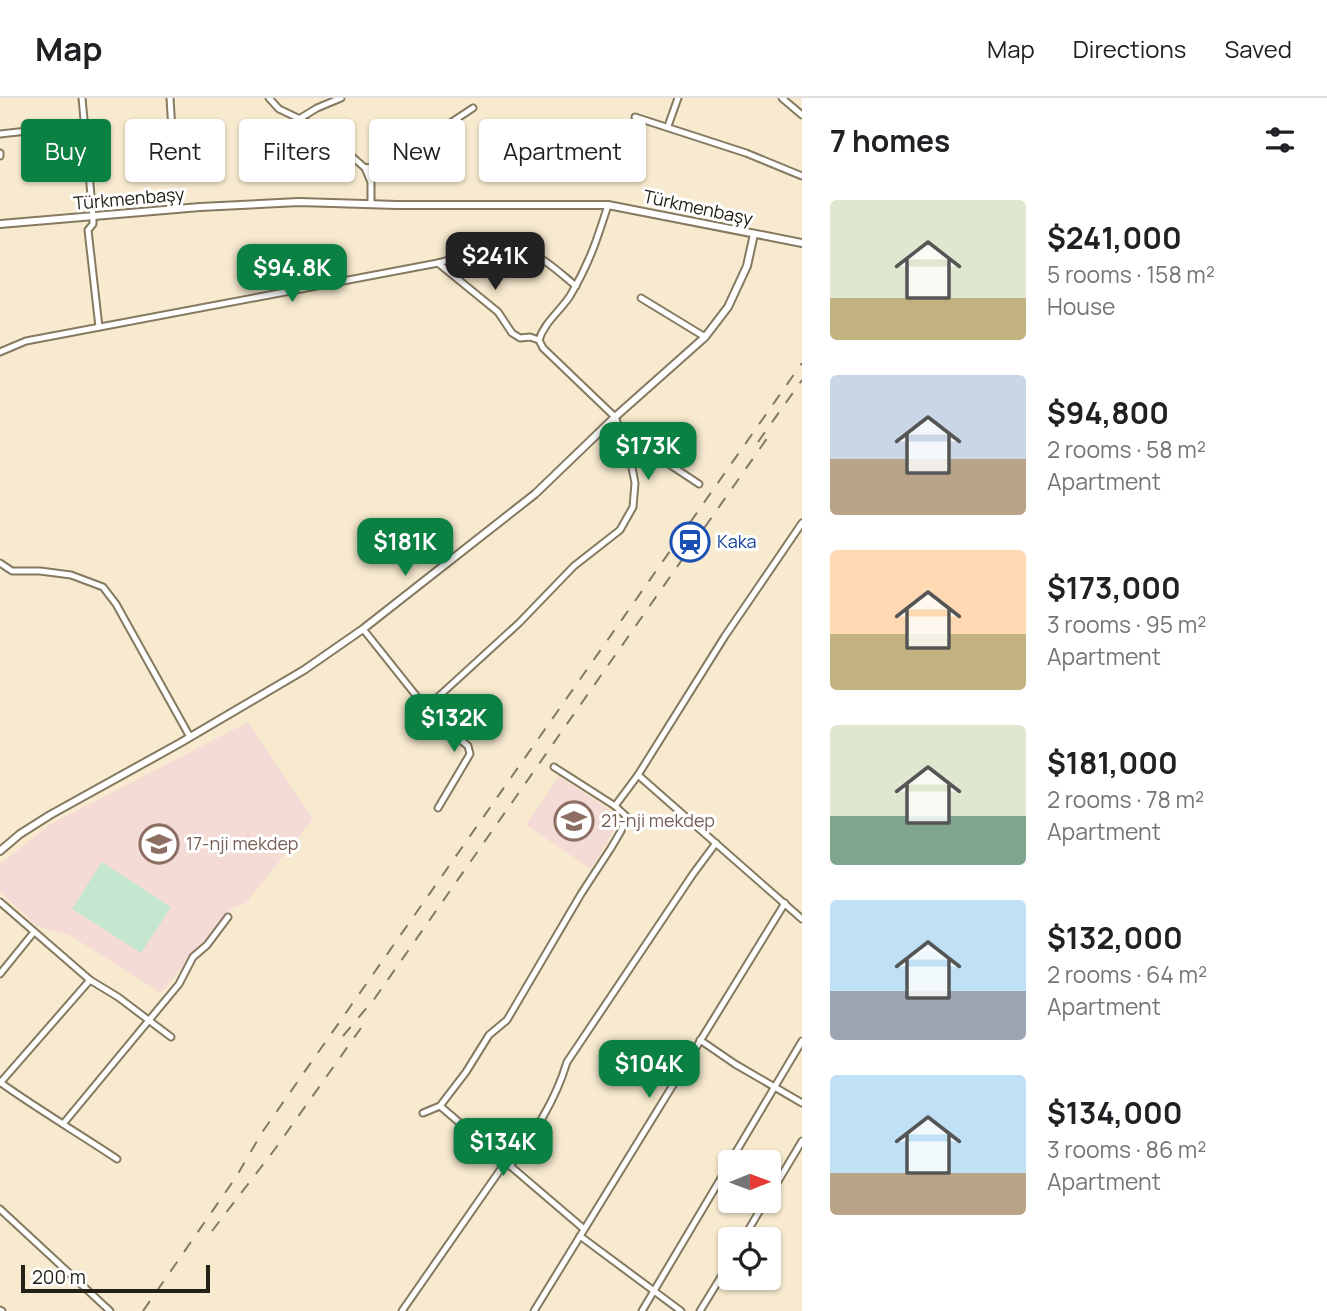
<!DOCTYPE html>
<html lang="en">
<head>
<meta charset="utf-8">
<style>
  :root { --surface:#fff; --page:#f6f6f6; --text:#202124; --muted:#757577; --line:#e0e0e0; --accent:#0b8043 }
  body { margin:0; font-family:Manrope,sans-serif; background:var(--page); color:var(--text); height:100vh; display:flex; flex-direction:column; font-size:26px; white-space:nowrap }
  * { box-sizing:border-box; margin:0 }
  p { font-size:23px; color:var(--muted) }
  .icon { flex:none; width:38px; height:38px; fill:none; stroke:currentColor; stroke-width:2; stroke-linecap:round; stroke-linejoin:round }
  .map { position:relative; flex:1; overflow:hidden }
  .drawer { display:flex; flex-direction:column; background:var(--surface); width:525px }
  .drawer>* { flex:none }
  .guide { position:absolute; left:21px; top:21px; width:665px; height:63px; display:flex; gap:14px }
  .needle { width:46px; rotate:89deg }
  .fabs { position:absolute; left:718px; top:1052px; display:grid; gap:14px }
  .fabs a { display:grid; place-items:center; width:63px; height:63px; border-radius:7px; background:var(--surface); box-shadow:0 2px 5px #0004; font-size:35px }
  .scale { position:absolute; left:21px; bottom:18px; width:189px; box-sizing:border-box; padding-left:7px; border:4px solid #252016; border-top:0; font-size:19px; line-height:24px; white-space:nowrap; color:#252016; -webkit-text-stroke:5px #fff; paint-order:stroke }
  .price { position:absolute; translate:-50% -60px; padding:0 16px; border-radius:14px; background:var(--accent); color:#fff; font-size:23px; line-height:46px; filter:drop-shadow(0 2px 4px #0008) }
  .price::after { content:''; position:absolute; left:50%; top:42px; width:21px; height:16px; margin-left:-10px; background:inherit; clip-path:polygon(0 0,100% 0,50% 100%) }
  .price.active { background:#222; color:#fff }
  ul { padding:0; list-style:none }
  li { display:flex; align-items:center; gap:21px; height:175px; padding:0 28px }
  li span { display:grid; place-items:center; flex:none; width:196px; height:140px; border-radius:7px; color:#555 }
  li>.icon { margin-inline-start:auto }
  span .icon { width:84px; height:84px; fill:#fffc; stroke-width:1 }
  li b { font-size:30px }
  h2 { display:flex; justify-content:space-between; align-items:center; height:84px; padding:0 28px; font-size:30px }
  .pill { padding:0 24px; border-radius:7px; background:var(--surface); box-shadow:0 2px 5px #0004; font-size:24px; line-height:63px }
  .pill.active { background:var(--accent); color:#fff }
  header { display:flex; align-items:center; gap:42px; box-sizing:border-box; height:98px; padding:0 35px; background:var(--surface); border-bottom:2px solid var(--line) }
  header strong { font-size:33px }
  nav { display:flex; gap:38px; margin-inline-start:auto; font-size:24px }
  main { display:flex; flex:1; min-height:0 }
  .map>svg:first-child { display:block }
  .education { fill:#f5dbd5 }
  .grass { fill:#c6e7cf }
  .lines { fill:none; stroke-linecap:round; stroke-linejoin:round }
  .minor-casing { stroke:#857960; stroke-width:9 }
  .tertiary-casing { stroke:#857960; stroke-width:10 }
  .minor { stroke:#fff; stroke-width:5 }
  .tertiary { stroke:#fff; stroke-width:6 }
  .rail { stroke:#827968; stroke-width:2; stroke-dasharray:12 12; stroke-linecap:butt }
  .labels { text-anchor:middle; stroke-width:6; stroke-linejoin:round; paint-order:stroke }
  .street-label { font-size:18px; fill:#252016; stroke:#fff }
  .transit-label { font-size:18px; fill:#164399; stroke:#fff; text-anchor:start }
  .education-label { font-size:18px; fill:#785e54; stroke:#fff; text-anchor:start }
</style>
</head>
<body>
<header>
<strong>Map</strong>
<nav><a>Map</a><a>Directions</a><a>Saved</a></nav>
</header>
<main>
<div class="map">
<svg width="802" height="1213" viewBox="0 0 802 1213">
  <rect width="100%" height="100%" fill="#f7eacf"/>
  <!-- education -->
  <g class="education">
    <path d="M 248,624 L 313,721 L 246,805 L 232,810 L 161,895 L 71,838 L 37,828 L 0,794 L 0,766 L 49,727 Z"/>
    <path d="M 559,678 L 621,720 L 591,771 L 526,727 Z"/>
  </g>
  <!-- grass -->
  <path class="grass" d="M 102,764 L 171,809 L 141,855 L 72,811 Z"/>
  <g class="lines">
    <!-- minor casing -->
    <g class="minor-casing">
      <g id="minor">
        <path d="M 82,0 L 93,119 L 93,126 L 88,132 L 99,229"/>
        <path d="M 170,0 L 172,32"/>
        <path d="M 269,0 L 279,11 L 321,31 L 365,70 L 371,84 L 371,106"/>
        <path d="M 782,0 L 802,17"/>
        <path d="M 635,19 L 746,55 L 802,78"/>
        <path d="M 299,21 L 317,10 L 341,0"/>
        <path d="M 668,28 L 678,0"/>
        <path d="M 0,36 L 27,33 L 85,33"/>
        <path d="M 0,55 L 0,58"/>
        <path d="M 365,70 L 385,67 L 415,41 L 438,33 L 473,10"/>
        <path d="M 438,165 L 498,214 L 512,235 L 520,240 L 530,239 L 539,242"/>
        <path d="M 641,200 L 705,239"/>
        <path d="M 0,254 L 26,243 L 438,165 C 463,158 500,145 525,153 C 544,159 561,176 576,188"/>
        <path d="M 630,358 L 649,353 L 699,386"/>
        <path d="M 0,465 L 12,473 L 40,473 L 71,477 L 103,489 L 116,506 L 190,639"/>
        <path d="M 363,531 L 434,620 L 468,648 L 470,656 L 438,710"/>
        <path d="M 426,610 L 519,525 L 574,468 L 620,432 L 633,409 L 635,385 L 629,354 L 615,319 L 543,250 L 539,242 C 544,225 560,213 570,198 C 589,166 597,142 608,107"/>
        <path d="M 554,669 L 615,708 L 638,677 L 725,538 L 802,425"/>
        <path d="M 638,677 L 802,821"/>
        <path d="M 0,804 L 90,882 L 118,899 L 171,939"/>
        <path d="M 0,876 L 34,834"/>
        <path d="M 700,942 L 735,966 L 802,1005"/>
        <path d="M 0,985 L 90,882"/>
        <path d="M 1,985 C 39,1012 78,1035 117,1061"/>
        <path d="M 440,1008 L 584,1131"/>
        <path d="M 423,1015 L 440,1008 L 466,974 L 489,937 L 507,922 L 581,796 L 611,750 L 621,733 L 626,718 L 615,708"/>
        <path d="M 63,1026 L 179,886 L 193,859 L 207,847 L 228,819"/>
        <path d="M 730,1064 L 802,943"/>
        <path d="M 510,1068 C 534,1035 555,1004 567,964 L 693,776 L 716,745"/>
        <path d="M 768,1100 L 802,1043"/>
        <path d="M 0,1111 L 110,1213"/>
        <path d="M 580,1138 L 681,1213"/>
        <path d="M 743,1141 L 766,1102"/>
        <path d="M 0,1212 L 2,1213"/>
        <path d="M 402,1213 L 505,1065"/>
        <path d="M 534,1213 L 785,805"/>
        <path d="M 642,1213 L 730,1065"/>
        <path d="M 700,1213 L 730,1164"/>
      </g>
    </g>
    <!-- tertiary casing -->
    <g class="tertiary-casing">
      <g id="tertiary">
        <path d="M 0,126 L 200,109 L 299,104 L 397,107 L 608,107 L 802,145"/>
        <path d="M 0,753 L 20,736 L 50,717 L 180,645 L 304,572 L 363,531 L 535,396 L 615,319 L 705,239 L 728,209 L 747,168 L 754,136"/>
      </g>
    </g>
    <!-- minor -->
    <use href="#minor" class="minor"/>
    <!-- tertiary -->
    <use href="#tertiary" class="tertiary"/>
    <!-- rail -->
    <g class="rail">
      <path d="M 758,344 L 802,282"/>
      <path d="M 343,938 L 375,900 L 768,339"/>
      <path d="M 212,1133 L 275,1051 L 361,930"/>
      <path d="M 143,1213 L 236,1079 L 263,1033 L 802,265"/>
    </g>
  </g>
  <!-- icons -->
  <defs>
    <g id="station-ring" transform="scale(2.0125)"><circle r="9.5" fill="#fff" stroke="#1a4fb4" stroke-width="1.5"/><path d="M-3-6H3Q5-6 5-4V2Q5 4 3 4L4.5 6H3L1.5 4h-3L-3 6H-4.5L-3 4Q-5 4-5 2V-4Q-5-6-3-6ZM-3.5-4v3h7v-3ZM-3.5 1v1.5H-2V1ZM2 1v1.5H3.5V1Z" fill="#1a4fb4"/></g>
    <g id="school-ring" transform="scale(2.0125)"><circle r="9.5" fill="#fff" stroke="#8d6e63" stroke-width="1.5"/><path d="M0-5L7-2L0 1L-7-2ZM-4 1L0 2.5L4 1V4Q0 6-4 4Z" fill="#8d6e63"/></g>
  </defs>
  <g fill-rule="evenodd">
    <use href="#station-ring" x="690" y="444"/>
    <use href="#school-ring" x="574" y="723"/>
    <use href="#school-ring" x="159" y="746"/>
  </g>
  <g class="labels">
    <!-- street labels -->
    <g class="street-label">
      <text transform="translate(129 101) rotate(-5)" y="6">Türkmenbaşy</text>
      <text transform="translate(698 110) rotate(12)" y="6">Türkmenbaşy</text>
    </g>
    <!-- transit labels -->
    <g class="transit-label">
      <text x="717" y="450">Kaka</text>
    </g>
    <!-- education labels -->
    <g class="education-label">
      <text x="601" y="729">21-nji mekdep</text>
      <text x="186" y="752">17-nji mekdep</text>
    </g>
  </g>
</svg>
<div class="fabs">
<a><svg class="needle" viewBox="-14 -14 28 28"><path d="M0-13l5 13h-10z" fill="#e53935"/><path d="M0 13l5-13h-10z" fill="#757577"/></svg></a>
<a><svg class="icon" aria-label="locate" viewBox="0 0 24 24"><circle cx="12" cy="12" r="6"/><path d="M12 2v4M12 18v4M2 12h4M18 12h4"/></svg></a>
</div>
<div class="scale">200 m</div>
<b class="price active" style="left:495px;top:194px">$241K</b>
<b class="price" style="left:292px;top:206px">$94.8K</b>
<b class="price" style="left:648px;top:384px">$173K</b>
<b class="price" style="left:405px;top:480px">$181K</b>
<b class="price" style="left:454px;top:656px">$132K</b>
<b class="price" style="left:649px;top:1002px">$104K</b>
<b class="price" style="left:503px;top:1080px">$134K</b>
<div class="guide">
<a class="pill active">Buy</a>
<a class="pill">Rent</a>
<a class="pill">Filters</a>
<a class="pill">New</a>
<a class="pill">Apartment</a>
</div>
</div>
<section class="drawer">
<h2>7 homes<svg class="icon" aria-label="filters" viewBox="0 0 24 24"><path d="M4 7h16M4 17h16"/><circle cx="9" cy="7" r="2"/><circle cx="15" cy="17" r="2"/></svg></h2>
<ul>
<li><span style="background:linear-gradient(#dfe7d0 70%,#c2b280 0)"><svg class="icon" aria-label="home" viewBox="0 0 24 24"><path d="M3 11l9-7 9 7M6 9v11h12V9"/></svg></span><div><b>$241,000</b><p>5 rooms · 158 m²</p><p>House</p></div></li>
<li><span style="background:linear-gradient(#c9d6e8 60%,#b9a48a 0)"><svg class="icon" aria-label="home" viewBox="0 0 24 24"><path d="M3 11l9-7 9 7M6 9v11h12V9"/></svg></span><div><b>$94,800</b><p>2 rooms · 58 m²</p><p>Apartment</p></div></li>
<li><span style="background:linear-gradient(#ffd9b3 60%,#c2b280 0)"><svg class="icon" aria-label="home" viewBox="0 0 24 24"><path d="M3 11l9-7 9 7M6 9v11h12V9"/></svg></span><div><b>$173,000</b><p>3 rooms · 95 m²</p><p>Apartment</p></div></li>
<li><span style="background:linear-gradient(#dfe7d0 65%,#7fa58c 0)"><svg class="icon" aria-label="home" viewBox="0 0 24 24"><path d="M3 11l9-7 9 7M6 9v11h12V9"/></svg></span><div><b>$181,000</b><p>2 rooms · 78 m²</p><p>Apartment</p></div></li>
<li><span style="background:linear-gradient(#bfe0f5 65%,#9aa5b1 0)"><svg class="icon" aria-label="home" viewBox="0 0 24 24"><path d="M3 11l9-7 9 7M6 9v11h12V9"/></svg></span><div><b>$132,000</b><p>2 rooms · 64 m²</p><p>Apartment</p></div></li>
<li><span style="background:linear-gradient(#bfe0f5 70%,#b9a48a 0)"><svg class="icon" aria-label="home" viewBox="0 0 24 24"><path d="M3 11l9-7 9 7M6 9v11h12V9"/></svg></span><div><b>$134,000</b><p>3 rooms · 86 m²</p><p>Apartment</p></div></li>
</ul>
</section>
</main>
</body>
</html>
